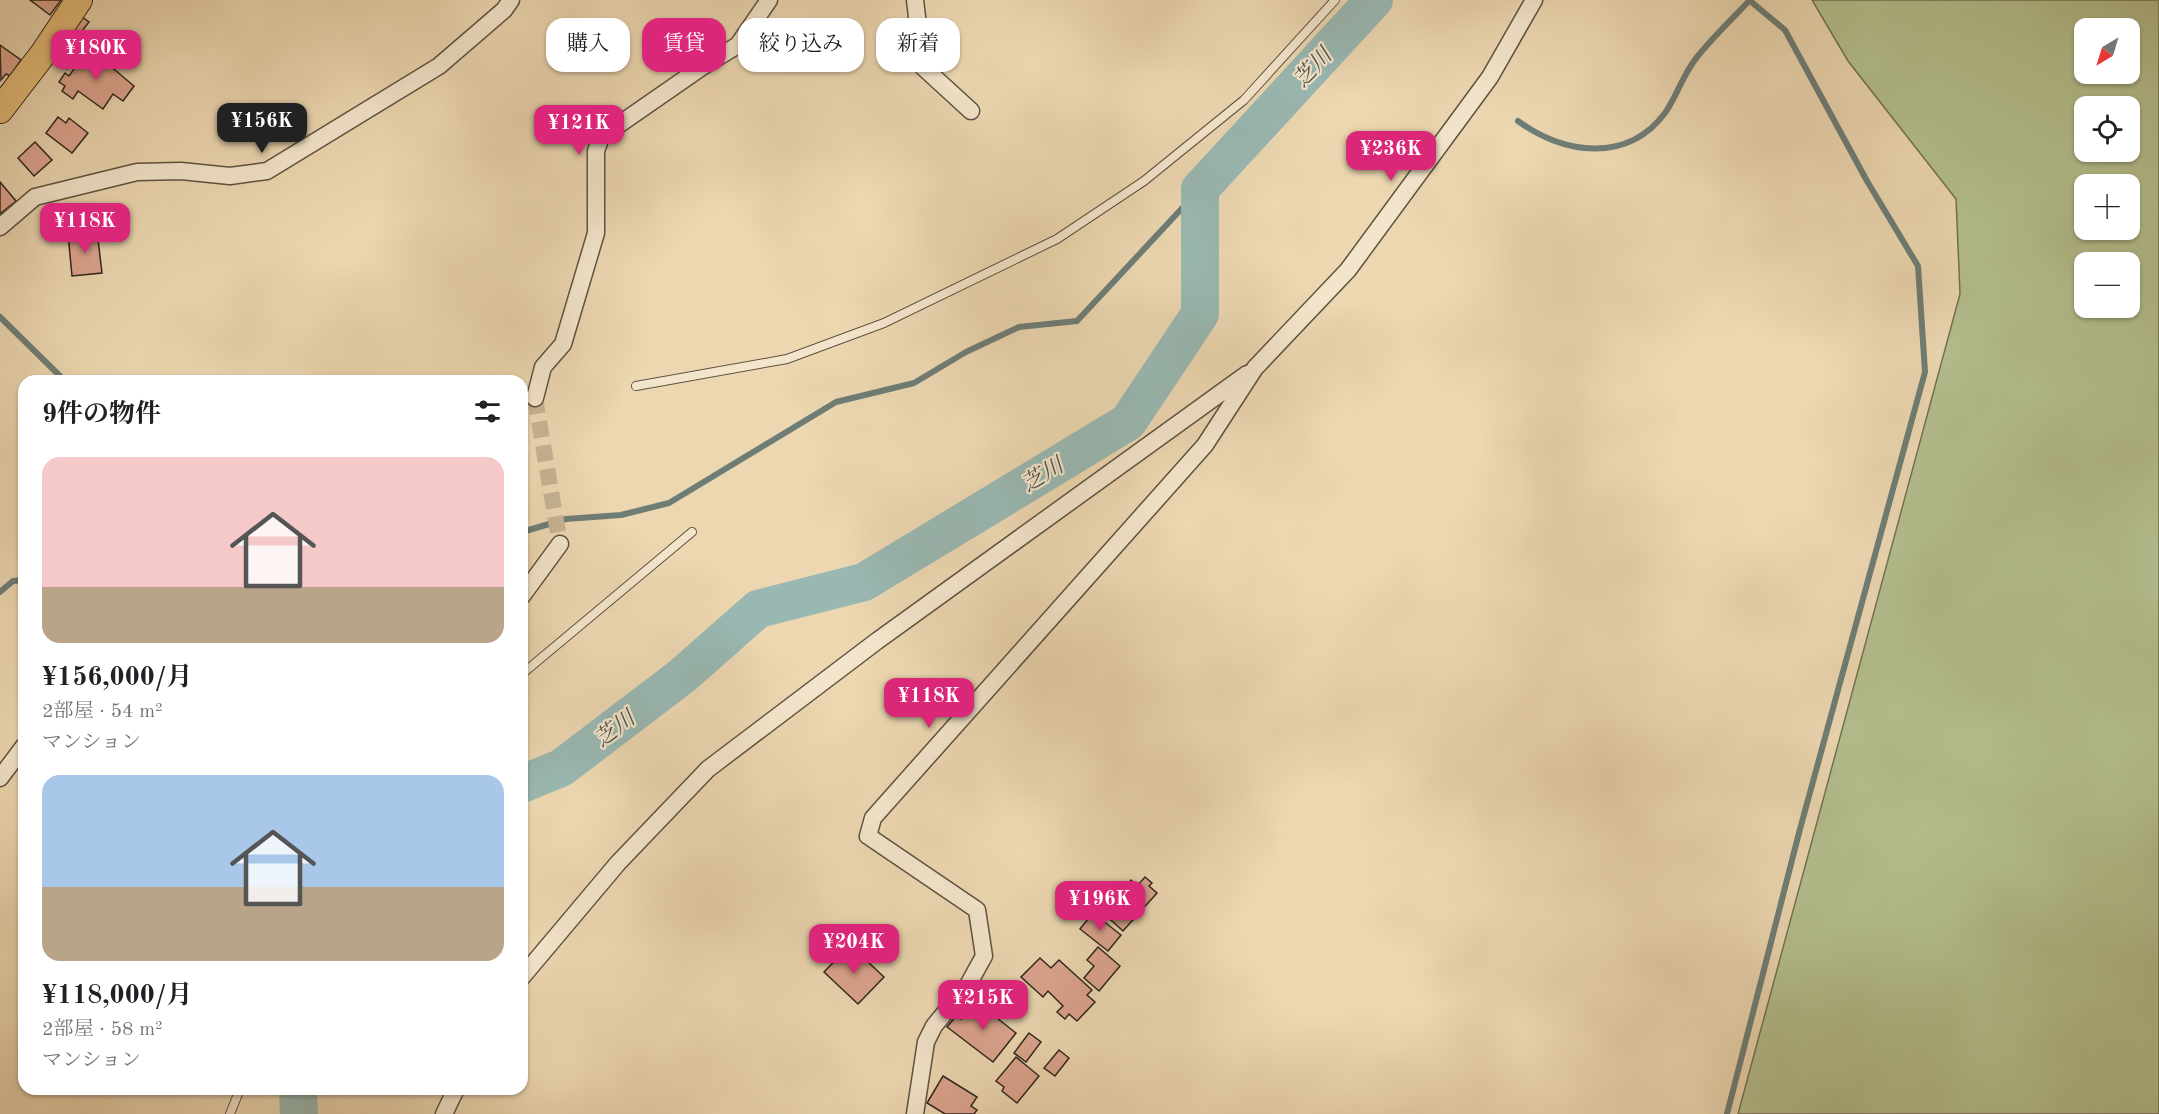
<!DOCTYPE html>
<html lang="ja">
<head>
<meta charset="utf-8">
<style>
  :root { --surface:#fff; --page:#f2f2f2; --text:#202124; --muted:#757577; --accent:#db2777 }
  body { margin:0; font-family:"Old Standard TT","Noto Serif JP",serif; background:var(--page); color:var(--text); height:100vh; display:flex; flex-direction:column; font-size:22px; white-space:nowrap }
  * { box-sizing:border-box; margin:0 }
  p { font-size:20px; color:var(--muted) }
  .icon { flex:none; width:33px; height:33px; fill:none; stroke:currentColor; stroke-width:2; stroke-linecap:round; stroke-linejoin:round }
  .map { position:relative; flex:1; overflow:hidden }
  .drawer { position:absolute; left:18px; top:375px; width:510px; height:720px; display:flex; flex-direction:column; background:var(--surface); border-radius:18px; box-shadow:0 2px 4px #0004 }
  .drawer>* { flex:none }
  .hud { position:absolute; left:546px; top:18px; width:570px; height:54px; display:flex; gap:12px }
  .needle { width:39px; rotate:218deg }
  .tools { position:absolute; left:2074px; top:18px; display:grid; gap:12px }
  .tools a { display:grid; place-items:center; width:66px; height:66px; border-radius:12px; background:var(--surface); box-shadow:0 2px 4px #0004; font-size:30px }
  .price { position:absolute; translate:-50% -51px; padding:0 14px; border-radius:12px; background:var(--accent); color:#fff; font-size:20px; line-height:39px; filter:drop-shadow(0 2px 3px #0008) }
  .price::after { content:''; position:absolute; left:50%; top:36px; width:18px; height:14px; margin-left:-9px; background:inherit; clip-path:polygon(0 0,100% 0,50% 100%) }
  .price.selected { background:#222; color:#fff }
  ul { padding:0; list-style:none }
  li { display:grid; align-content:center; gap:12px; height:318px; padding:0 24px }
  li span { display:grid; place-items:center; height:186px; border-radius:18px; color:#555 }
  li>.icon { margin-inline-start:auto }
  span .icon { width:108px; height:108px; fill:#fffc; stroke-width:1 }
  li b { font-size:26px }
  h2 { display:flex; justify-content:space-between; align-items:center; height:72px; padding:0 24px; font-size:26px }
  .tag { padding:0 21px; border-radius:18px; background:var(--surface); box-shadow:0 2px 4px #0004; font-size:21px; line-height:54px }
  .tag.selected { background:var(--accent); color:#fff }
  .map>svg:first-child { display:block }
  .green { fill:#b4bf8e; stroke:#717255; stroke-width:1.5; fill-rule:evenodd }
  .lines { fill:none; stroke-linecap:round; stroke-linejoin:round }
  .stream { stroke:#6e7d76; stroke-width:6 }
  .river { stroke:#99b8b2; stroke-width:38 }
  .building { fill:#dca48f; stroke:#2e251c; stroke-width:1.5 }
  .minor-tunnel { stroke:#c6b393; stroke-width:16; stroke-dasharray:16 8; stroke-linecap:butt }
  .service-casing { stroke:#5e5241; stroke-width:10 }
  .minor-casing { stroke:#5e5241; stroke-width:19 }
  .primary-casing { stroke:#2e251c; stroke-width:28 }
  .service { stroke:#f3e5cc; stroke-width:8 }
  .minor { stroke:#f3e5cc; stroke-width:16 }
  .primary { stroke:#e6bc78; stroke-width:26 }
  .labels { text-anchor:middle; stroke-width:4.5; stroke-linejoin:round; paint-order:stroke }
  .water-label { font-size:22px; font-style:italic; fill:#4e5149; stroke:#f3e5cc }
</style>
</head>
<body>
<div class="map">
<svg width="2159" height="1114" viewBox="0 0 2159 1114">
  <rect width="100%" height="100%" fill="#ecd7b1"/>
  <filter id="stains"><feTurbulence type="fractalNoise" baseFrequency=".00333" numOctaves="4"/><feColorMatrix values="0 0 0 0 .2 0 0 0 0 .09 0 0 0 0 .02 0 0 0 .5 -.17"/></filter>
  <radialGradient id="worn" r=".72"><stop offset=".6" stop-color="#630" stop-opacity="0"/><stop offset="1" stop-color="#630" stop-opacity=".3"/></radialGradient>
  <!-- green -->
  <path class="green" d="M 1812,0 L 2159,0 L 2159,1114 L 1738,1114 L 1960,294 L 1956,199 L 1848,61 ZM 2085,28 L 2130,28 L 2130,74 L 2085,74 ZM 2085,106 L 2130,106 L 2130,152 L 2085,152 ZM 2085,184 L 2130,184 L 2130,230 L 2085,230 ZM 2085,262 L 2130,262 L 2130,308 L 2085,308 Z"/>
  <g class="lines">
    <!-- stream -->
    <g class="stream">
      <path d="M 1518,121 C 1563,154 1627,164 1665,113 C 1677,96 1683,74 1697,57 C 1713,37 1732,19 1750,0"/>
      <path d="M 0,317 L 65,381"/>
      <path d="M 522,532 L 566,519 L 621,515 L 669,503 L 836,402 L 914,383 L 966,352 L 1019,327 L 1077,321 L 1200,189"/>
      <path d="M 0,592 L 13,581 L 24,580"/>
      <path d="M 1727,1114 L 1800,829 L 1925,372 L 1918,266 L 1867,181 L 1785,30 L 1749,0"/>
    </g>
    <!-- river -->
    <g class="river">
      <path d="M 522,784 L 561,768 L 682,676 L 758,609 L 864,582 L 1128,422 L 1200,314 L 1200,189 L 1374,0"/>
      <path d="M 298,1089 L 299,1114"/>
    </g>
  </g>
  <!-- building -->
  <g class="building">
    <path d="M 30,0 L 61,0 L 50,15 Z"/>
    <path d="M 82,17 L 89,22 L 82,31 L 90,36 L 67,69 L 57,62 L 59,59 L 55,55 Z"/>
    <path d="M 0,45 L 21,60 L 10,76 L 6,74 L 1,80 Z"/>
    <path d="M 89,48 L 134,86 L 123,101 L 113,94 L 103,109 L 78,91 L 73,99 L 62,91 L 65,86 L 59,82 L 65,73 L 69,76 Z"/>
    <path d="M 58,117 L 66,123 L 69,118 L 88,133 L 72,153 L 46,133 Z"/>
    <path d="M 35,142 L 52,160 L 34,176 L 18,158 Z"/>
    <path d="M 0,182 L 16,201 L 0,214 Z"/>
    <path d="M 97,231 L 102,273 L 72,276 L 68,234 Z"/>
    <path d="M 950,679 L 964,689 L 953,705 L 938,695 Z"/>
    <path d="M 1145,877 L 1152,883 L 1149,886 L 1157,893 L 1123,931 L 1102,912 L 1131,880 L 1137,886 Z"/>
    <path d="M 1093,913 L 1121,935 L 1108,951 L 1080,929 Z"/>
    <path d="M 850,945 L 884,977 L 858,1004 L 824,972 Z"/>
    <path d="M 1098,947 L 1120,966 L 1099,991 L 1084,978 L 1094,966 L 1087,960 Z"/>
    <path d="M 1040,958 L 1051,968 L 1059,960 L 1092,990 L 1087,995 L 1095,1002 L 1077,1021 L 1069,1014 L 1065,1019 L 1057,1012 L 1063,1006 L 1048,991 L 1043,997 L 1021,977 Z"/>
    <path d="M 986,1003 L 1001,1014 L 997,1018 L 1016,1033 L 993,1062 L 947,1027 L 957,1015 L 961,1019 L 971,1005 L 979,1011 Z"/>
    <path d="M 1029,1033 L 1041,1042 L 1026,1062 L 1014,1053 Z"/>
    <path d="M 1059,1050 L 1069,1058 L 1055,1076 L 1044,1068 Z"/>
    <path d="M 1016,1057 L 1039,1076 L 1017,1103 L 1002,1091 L 1004,1087 L 996,1081 Z"/>
    <path d="M 943,1076 L 977,1097 L 971,1106 L 977,1110 L 974,1114 L 945,1114 L 927,1103 Z"/>
  </g>
  <g class="lines">
    <!-- minor-tunnel -->
    <path class="minor-tunnel" d="M 535,398 L 560,544"/>
    <!-- service casing -->
    <g class="service-casing">
      <g id="service">
        <path d="M 636,386 L 787,359 L 884,323 L 1057,239 L 1144,181 L 1244,100 L 1335,0"/>
        <path d="M 522,674 L 692,532"/>
        <path d="M 230,1114 L 240,1089"/>
      </g>
    </g>
    <!-- minor casing -->
    <g class="minor-casing">
      <g id="minor">
        <path d="M 915,0 L 923,67 L 971,111"/>
        <path d="M 0,227 L 35,197 L 137,172 L 181,171 L 230,176 L 267,171 L 439,66 L 504,10 L 511,0"/>
        <path d="M 535,398 L 543,367 L 563,344 L 596,233 L 596,151 L 601,137 L 702,67 L 738,45 L 769,0"/>
        <path d="M 522,596 L 560,544"/>
        <path d="M 0,778 L 24,746"/>
        <path d="M 522,977 L 618,863 L 708,769 L 877,641 L 1247,374"/>
        <path d="M 444,1114 L 456,1089"/>
        <path d="M 915,1114 L 926,1042 L 934,1026 L 968,985 L 984,956 L 977,910 L 868,836 L 873,818 L 1205,445 L 1255,368 L 1348,270 L 1490,77 L 1534,0"/>
      </g>
    </g>
    <!-- primary casing -->
    <g class="primary-casing">
      <path id="primary" d="M 0,110 L 43,54 L 79,0"/>
    </g>
    <!-- service -->
    <use href="#service" class="service"/>
    <!-- minor -->
    <use href="#minor" class="minor"/>
    <!-- primary -->
    <use href="#primary" class="primary"/>
  </g>
  <g class="labels">
    <!-- water labels -->
    <g class="water-label">
      <text transform="translate(1312 67) rotate(-47)" y="8">芝川</text>
      <text transform="translate(1042 474) rotate(-31)" y="8">芝川</text>
      <text transform="translate(614 728) rotate(-37)" y="8">芝川</text>
    </g>
  </g>
  <rect width="100%" height="100%" filter="url(#stains)"/>
  <rect width="100%" height="100%" fill="url(#worn)"/>
</svg>
<div class="tools">
<a><svg class="needle" viewBox="-14 -14 28 28"><path d="M0-13l5 13h-10z" fill="#e53935"/><path d="M0 13l5-13h-10z" fill="#757577"/></svg></a>
<a><svg class="icon" aria-label="locate" viewBox="0 0 24 24"><circle cx="12" cy="12" r="6"/><path d="M12 2v4M12 18v4M2 12h4M18 12h4"/></svg></a>
<a>+</a>
<a>−</a>
</div>
<b class="price" style="left:96px;top:81px">¥180K</b>
<b class="price selected" style="left:262px;top:154px">¥156K</b>
<b class="price" style="left:579px;top:156px">¥121K</b>
<b class="price" style="left:1391px;top:182px">¥236K</b>
<b class="price" style="left:85px;top:254px">¥118K</b>
<b class="price" style="left:929px;top:729px">¥118K</b>
<b class="price" style="left:1100px;top:932px">¥196K</b>
<b class="price" style="left:854px;top:975px">¥204K</b>
<b class="price" style="left:983px;top:1031px">¥215K</b>
<div class="hud">
<a class="tag">購入</a>
<a class="tag selected">賃貸</a>
<a class="tag">絞り込み</a>
<a class="tag">新着</a>
</div>
<section class="drawer">
<h2>9件の物件<svg class="icon" aria-label="filters" viewBox="0 0 24 24"><path d="M4 7h16M4 17h16"/><circle cx="9" cy="7" r="2"/><circle cx="15" cy="17" r="2"/></svg></h2>
<ul>
<li><span style="background:linear-gradient(#f6c9c9 70%,#b9a48a 0)"><svg class="icon" aria-label="home" viewBox="0 0 24 24"><path d="M3 11l9-7 9 7M6 9v11h12V9"/></svg></span><div><b>¥156,000/月</b><p>2部屋 · 54 m²</p><p>マンション</p></div></li>
<li><span style="background:linear-gradient(#a9c7e8 60%,#b9a48a 0)"><svg class="icon" aria-label="home" viewBox="0 0 24 24"><path d="M3 11l9-7 9 7M6 9v11h12V9"/></svg></span><div><b>¥118,000/月</b><p>2部屋 · 58 m²</p><p>マンション</p></div></li>
</ul>
</section>
</div>
</body>
</html>
